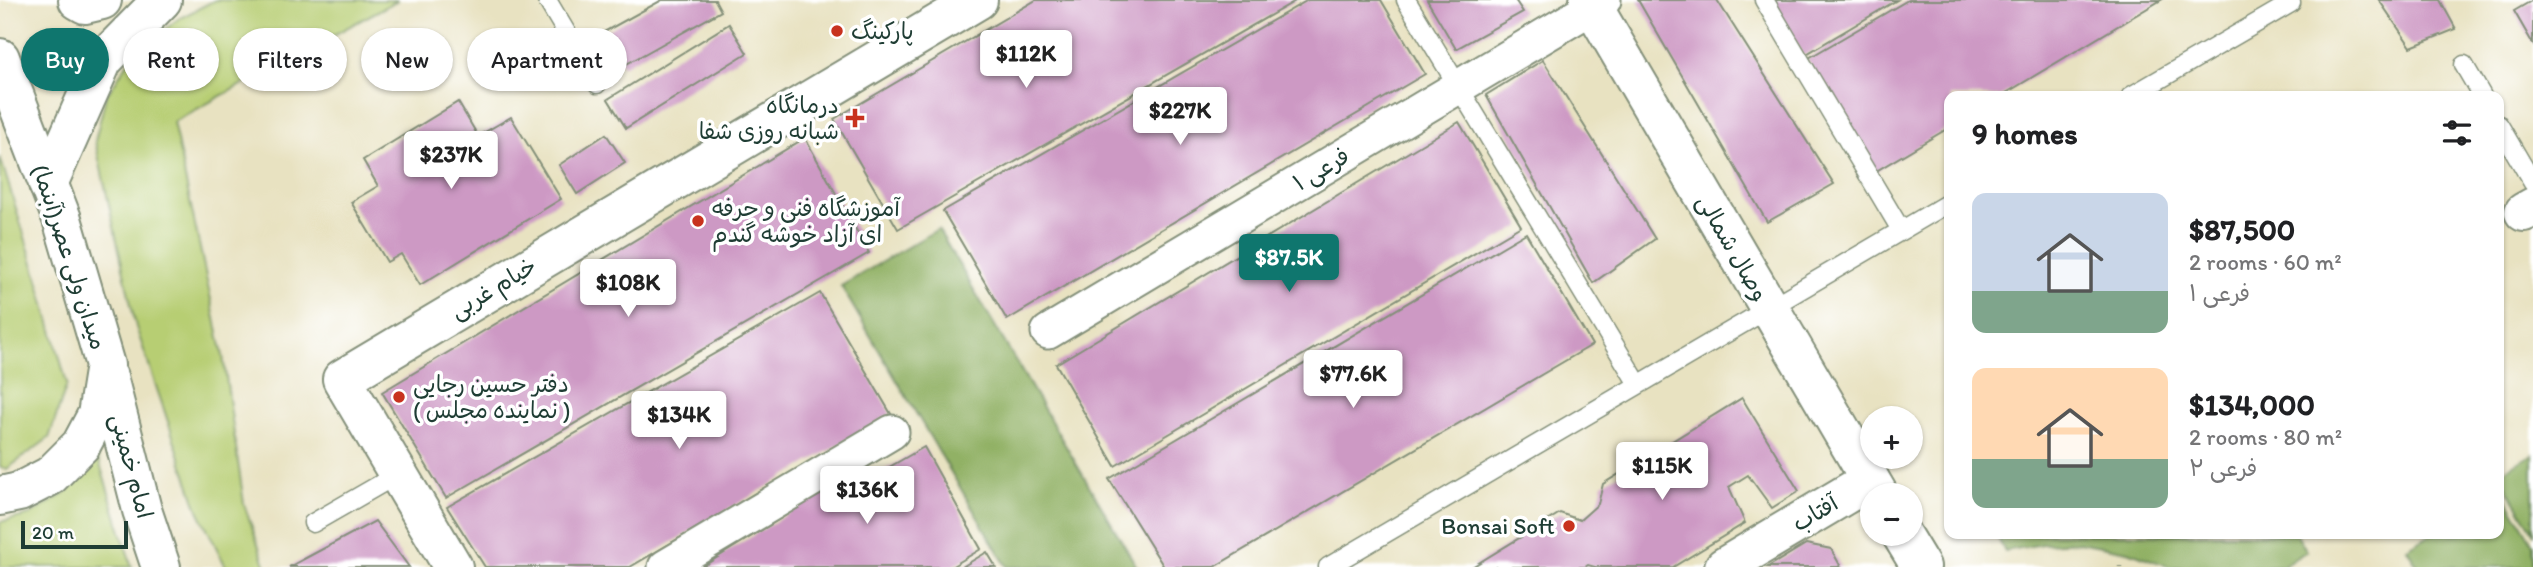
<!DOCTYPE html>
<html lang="en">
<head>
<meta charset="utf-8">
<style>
  :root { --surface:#fff; --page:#f2f2f2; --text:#202124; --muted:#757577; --accent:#0f766e }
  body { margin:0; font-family:Itim,"Playpen Sans Arabic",sans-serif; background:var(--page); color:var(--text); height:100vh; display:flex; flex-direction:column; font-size:26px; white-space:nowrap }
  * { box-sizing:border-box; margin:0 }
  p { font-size:23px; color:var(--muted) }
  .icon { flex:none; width:38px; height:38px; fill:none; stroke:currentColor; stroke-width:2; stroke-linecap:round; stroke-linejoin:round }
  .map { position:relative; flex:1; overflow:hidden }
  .details { position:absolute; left:1944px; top:91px; width:560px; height:448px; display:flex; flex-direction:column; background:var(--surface); border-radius:14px; box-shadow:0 2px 5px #0004 }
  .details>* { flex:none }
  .top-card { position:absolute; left:21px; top:28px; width:665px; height:63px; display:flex; gap:14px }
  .tools { position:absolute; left:1860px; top:406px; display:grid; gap:14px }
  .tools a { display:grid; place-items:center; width:63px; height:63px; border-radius:50%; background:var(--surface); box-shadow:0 2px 5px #0004; font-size:35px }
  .scale { position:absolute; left:21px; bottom:18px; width:107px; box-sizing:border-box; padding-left:7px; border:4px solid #1f3d34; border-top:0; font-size:19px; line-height:24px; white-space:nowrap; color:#1f3d34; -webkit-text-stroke:5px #fff; paint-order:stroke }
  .price { position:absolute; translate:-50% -60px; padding:0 16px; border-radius:7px; background:#fff; color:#222; font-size:23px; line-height:46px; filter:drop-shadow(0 2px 4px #0008) }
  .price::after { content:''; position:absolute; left:50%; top:42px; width:21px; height:16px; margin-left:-10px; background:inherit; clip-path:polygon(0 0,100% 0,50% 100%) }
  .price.selected { background:var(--accent); color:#fff }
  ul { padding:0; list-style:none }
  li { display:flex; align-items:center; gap:21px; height:175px; padding:0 28px }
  li span { display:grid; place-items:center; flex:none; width:196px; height:140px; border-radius:14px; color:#555 }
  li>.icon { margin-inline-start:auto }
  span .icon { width:84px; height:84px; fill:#fffc; stroke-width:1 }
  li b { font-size:30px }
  h2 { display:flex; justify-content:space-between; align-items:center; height:84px; padding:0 28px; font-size:30px }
  .chip { padding:0 24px; border-radius:32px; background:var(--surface); box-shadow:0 2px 5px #0004; font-size:24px; line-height:63px }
  .chip.selected { background:var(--accent); color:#fff }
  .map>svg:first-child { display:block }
  .green { fill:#b7ce73; stroke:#6b8654; stroke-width:2 }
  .forest { fill:#91b165; stroke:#58774c; stroke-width:2 }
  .building { fill:#cd99c4 }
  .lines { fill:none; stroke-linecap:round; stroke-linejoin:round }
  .service-casing { stroke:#84907a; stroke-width:21 }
  .minor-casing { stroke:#84907a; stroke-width:37 }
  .tertiary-casing { stroke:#84907a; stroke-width:42 }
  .secondary-casing { stroke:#84907a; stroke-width:42 }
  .path { stroke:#84907a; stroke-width:4.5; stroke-dasharray:5 5; stroke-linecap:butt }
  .service { stroke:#fff; stroke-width:18 }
  .minor { stroke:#fff; stroke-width:33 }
  .tertiary { stroke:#fff; stroke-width:38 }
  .secondary { stroke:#fff; stroke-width:38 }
  .poi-dot { fill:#c8321e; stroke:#fff; stroke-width:2.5 }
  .labels { text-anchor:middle; stroke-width:7; stroke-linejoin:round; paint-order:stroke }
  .poi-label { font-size:23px; fill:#1f3d34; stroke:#fff; text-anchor:start }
  .street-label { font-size:23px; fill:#1f3d34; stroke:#fff }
</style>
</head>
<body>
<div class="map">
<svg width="2533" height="567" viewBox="0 0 2533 567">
  <rect width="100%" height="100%" fill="#fff"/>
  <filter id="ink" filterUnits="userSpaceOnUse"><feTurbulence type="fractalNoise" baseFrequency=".0143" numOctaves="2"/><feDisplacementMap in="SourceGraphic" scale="14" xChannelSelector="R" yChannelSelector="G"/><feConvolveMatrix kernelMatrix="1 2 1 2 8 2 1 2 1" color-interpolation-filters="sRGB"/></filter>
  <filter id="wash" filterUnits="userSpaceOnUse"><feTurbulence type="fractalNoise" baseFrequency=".00686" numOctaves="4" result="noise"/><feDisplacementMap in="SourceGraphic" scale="28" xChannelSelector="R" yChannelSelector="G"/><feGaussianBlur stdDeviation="1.57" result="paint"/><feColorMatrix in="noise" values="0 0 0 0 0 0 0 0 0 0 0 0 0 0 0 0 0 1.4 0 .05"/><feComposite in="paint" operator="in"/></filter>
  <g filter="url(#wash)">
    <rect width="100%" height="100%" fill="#e8e2c1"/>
    <!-- green -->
    <g class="green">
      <path d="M 215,0 L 398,0 L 173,122 L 223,356 L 244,504 L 266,567 L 226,567 L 198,510 L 136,327 L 95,141 L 106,96 L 133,55 L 178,19 Z"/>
      <path d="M 0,157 L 37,276 L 67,384 L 49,438 L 7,469 L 0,467 Z"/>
      <path d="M 98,458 L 132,567 L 0,567 L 0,522 L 30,515 L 68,491 Z"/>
    </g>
    <!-- forest -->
    <g class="forest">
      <path d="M 938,229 L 1137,567 L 1007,567 L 841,286 Z"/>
      <path d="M 2533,454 L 2533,532 L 2499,474 Z"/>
      <path d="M 2502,491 L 2533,544 L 2533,567 L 2418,567 L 2407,548 L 2431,534 L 2499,534 L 2499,493 Z"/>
      <path d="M 1995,534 L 2296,534 L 2307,551 L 2281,567 L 2170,567 L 2128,551 L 2079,542 L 2042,544 L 2005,551 Z"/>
    </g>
    <g id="blocks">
      <!-- building -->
      <g class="building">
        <path d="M 662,0 L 715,0 L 721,11 L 623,66 L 604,32 Z"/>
        <path d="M 1036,0 L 1297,0 L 898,229 L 834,119 Z"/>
        <path d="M 1308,0 L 1381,0 L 1425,74 L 1007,320 L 943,211 Z"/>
        <path d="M 1427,0 L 1515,0 L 1523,12 L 1456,49 Z"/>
        <path d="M 1638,0 L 1717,0 L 1834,184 L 1767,222 Z"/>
        <path d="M 1772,0 L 1897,0 L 1803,56 Z"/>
        <path d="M 1908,0 L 2161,0 L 2001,96 L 1950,96 L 1950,127 L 1871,174 L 1807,59 Z"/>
        <path d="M 2379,0 L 2440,0 L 2456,29 L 2411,47 Z"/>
        <path d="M 2533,0 L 2533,44 L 2514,11 Z"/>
        <path d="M 729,24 L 747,53 L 626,128 L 608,99 Z"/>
        <path d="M 1543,60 L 1655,239 L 1593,283 L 1486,95 Z"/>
        <path d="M 458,102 L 478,136 L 511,117 L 561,199 L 420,285 L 401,254 L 387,262 L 351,202 L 378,186 L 363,160 Z"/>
        <path d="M 1459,122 L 1521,226 L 1115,466 L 1056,364 Z"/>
        <path d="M 606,134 L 625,163 L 577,194 L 559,165 Z"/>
        <path d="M 805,138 L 869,253 L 446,498 L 382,392 Z"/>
        <path d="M 1526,233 L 1592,345 L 1214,567 L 1164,567 L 1109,479 Z"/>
        <path d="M 820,293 L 891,414 L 630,567 L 485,567 L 447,507 Z"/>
        <path d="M 1742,398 L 1799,491 L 1772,508 L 1748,475 L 1729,487 L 1745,523 L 1673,567 L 1595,567 L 1588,565 L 1585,567 L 1472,567 L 1560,513 L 1580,520 L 1598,504 L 1603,484 Z"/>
        <path d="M 924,447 L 981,549 L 951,567 L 702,567 L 828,489 L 834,499 Z"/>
        <path d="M 375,521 L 409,567 L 289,567 Z"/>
        <path d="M 1806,544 L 1831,549 L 1841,567 L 1768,567 Z"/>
        <path d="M 987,552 L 996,567 L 962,567 Z"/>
      </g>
    </g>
  </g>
  <g filter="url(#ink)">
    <use href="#blocks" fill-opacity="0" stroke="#84907a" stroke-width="2"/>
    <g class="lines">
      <!-- service casing -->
      <g class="service-casing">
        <g id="service">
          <path d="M 547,0 L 597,84"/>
          <path d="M 1406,0 L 1638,384"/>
          <path d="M 1764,0 L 1901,230"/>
          <path d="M 2464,65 L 2482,96"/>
          <path d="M 2131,96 L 2291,3"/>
          <path d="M 2499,125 L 2533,183"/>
          <path d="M 313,523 L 398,474"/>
          <path d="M 1328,567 L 1950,202"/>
        </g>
      </g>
      <!-- minor casing -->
      <g class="minor-casing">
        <g id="minor">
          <path d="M 1048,332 L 1604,0"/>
          <path d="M 665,567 L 892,432"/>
        </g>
      </g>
      <!-- tertiary casing -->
      <g class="tertiary-casing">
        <g id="tertiary">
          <path d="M 1589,0 L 1879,495"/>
          <path d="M 2524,212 L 2533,207"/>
          <path d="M 1901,534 L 1921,567"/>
          <path d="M 453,567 L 342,379 L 978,0"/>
          <path d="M 1724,567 L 1870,480"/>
        </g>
      </g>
      <!-- secondary casing -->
      <g class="secondary-casing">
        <g id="secondary">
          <path d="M 78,0 L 85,4 L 102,0"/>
          <path d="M 0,58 L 62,219 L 105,365 L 97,415 L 81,445 L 50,476 L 19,492 L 0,496"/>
          <path d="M 48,184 L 103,60 L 162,0"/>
          <path d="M 108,377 L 142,510 L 161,567"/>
        </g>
      </g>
      <!-- path -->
      <path class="path" d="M 2120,567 L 2120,566"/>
      <!-- service -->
      <use href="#service" class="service"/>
      <!-- minor -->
      <use href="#minor" class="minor"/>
      <!-- tertiary -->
      <use href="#tertiary" class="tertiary"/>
      <!-- secondary -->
      <use href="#secondary" class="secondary"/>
    </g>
  </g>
  <!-- markers -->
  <g class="poi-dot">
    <circle cx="837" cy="31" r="7"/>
    <path d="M851.5 107.5h7v7h7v7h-7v7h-7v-7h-7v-7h7z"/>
    <circle cx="698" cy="221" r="7"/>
    <circle cx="399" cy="397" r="7"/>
    <circle cx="1569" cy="526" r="7"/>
  </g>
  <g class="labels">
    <!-- poi labels -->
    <g class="poi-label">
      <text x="851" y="39">پارکینگ</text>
      <text x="839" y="113" text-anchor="end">درمانگاه<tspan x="839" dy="26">شبانه روزی شفا</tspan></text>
      <text x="712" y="216">آموزشگاه فنی و حرفه<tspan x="712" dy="26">ای آزاد خوشه گندم</tspan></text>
      <text x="413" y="392">دفتر حسین رجایی<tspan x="413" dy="26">( نماینده مجلس )</tspan></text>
      <text x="1555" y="534" text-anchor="end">Bonsai Soft</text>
    </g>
    <!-- street labels -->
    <g class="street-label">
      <text transform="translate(1321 169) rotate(-31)" y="8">فرعی ۱</text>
      <text transform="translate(1733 248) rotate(60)" y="8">وصال شمالی</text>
      <text transform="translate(70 257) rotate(72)" y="8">میدان ولی عصر(آبنما)</text>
      <text transform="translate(493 288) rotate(-31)" y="8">خیام غربی</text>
      <text transform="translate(132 466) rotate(75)" y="8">امام خمینی</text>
      <text transform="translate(1815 513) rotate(-31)" y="8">آفتاب</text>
    </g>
  </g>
</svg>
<div class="tools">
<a>+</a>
<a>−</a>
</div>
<div class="scale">20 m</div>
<b class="price" style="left:1026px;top:90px">$112K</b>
<b class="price" style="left:1180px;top:147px">$227K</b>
<b class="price" style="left:451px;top:191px">$237K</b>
<b class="price selected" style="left:1289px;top:294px">$87.5K</b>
<b class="price" style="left:628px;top:319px">$108K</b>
<b class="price" style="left:1353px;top:410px">$77.6K</b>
<b class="price" style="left:679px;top:451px">$134K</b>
<b class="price" style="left:1662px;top:502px">$115K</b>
<b class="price" style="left:867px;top:526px">$136K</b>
<div class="top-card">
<a class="chip selected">Buy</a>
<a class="chip">Rent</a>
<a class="chip">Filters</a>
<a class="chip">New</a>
<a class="chip">Apartment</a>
</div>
<section class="details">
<h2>9 homes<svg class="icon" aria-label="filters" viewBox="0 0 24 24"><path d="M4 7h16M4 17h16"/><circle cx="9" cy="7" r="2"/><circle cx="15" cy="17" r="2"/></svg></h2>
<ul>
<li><span style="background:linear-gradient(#c9d6e8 70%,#7fa58c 0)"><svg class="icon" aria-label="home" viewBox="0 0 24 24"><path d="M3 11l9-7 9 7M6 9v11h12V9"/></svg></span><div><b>$87,500</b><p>2 rooms · 60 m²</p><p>فرعی ۱</p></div></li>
<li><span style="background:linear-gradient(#ffd9b3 65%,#7fa58c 0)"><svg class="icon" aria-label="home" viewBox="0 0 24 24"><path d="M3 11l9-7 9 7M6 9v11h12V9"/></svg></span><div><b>$134,000</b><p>2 rooms · 80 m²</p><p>فرعی ۲</p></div></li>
</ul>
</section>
</div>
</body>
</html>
